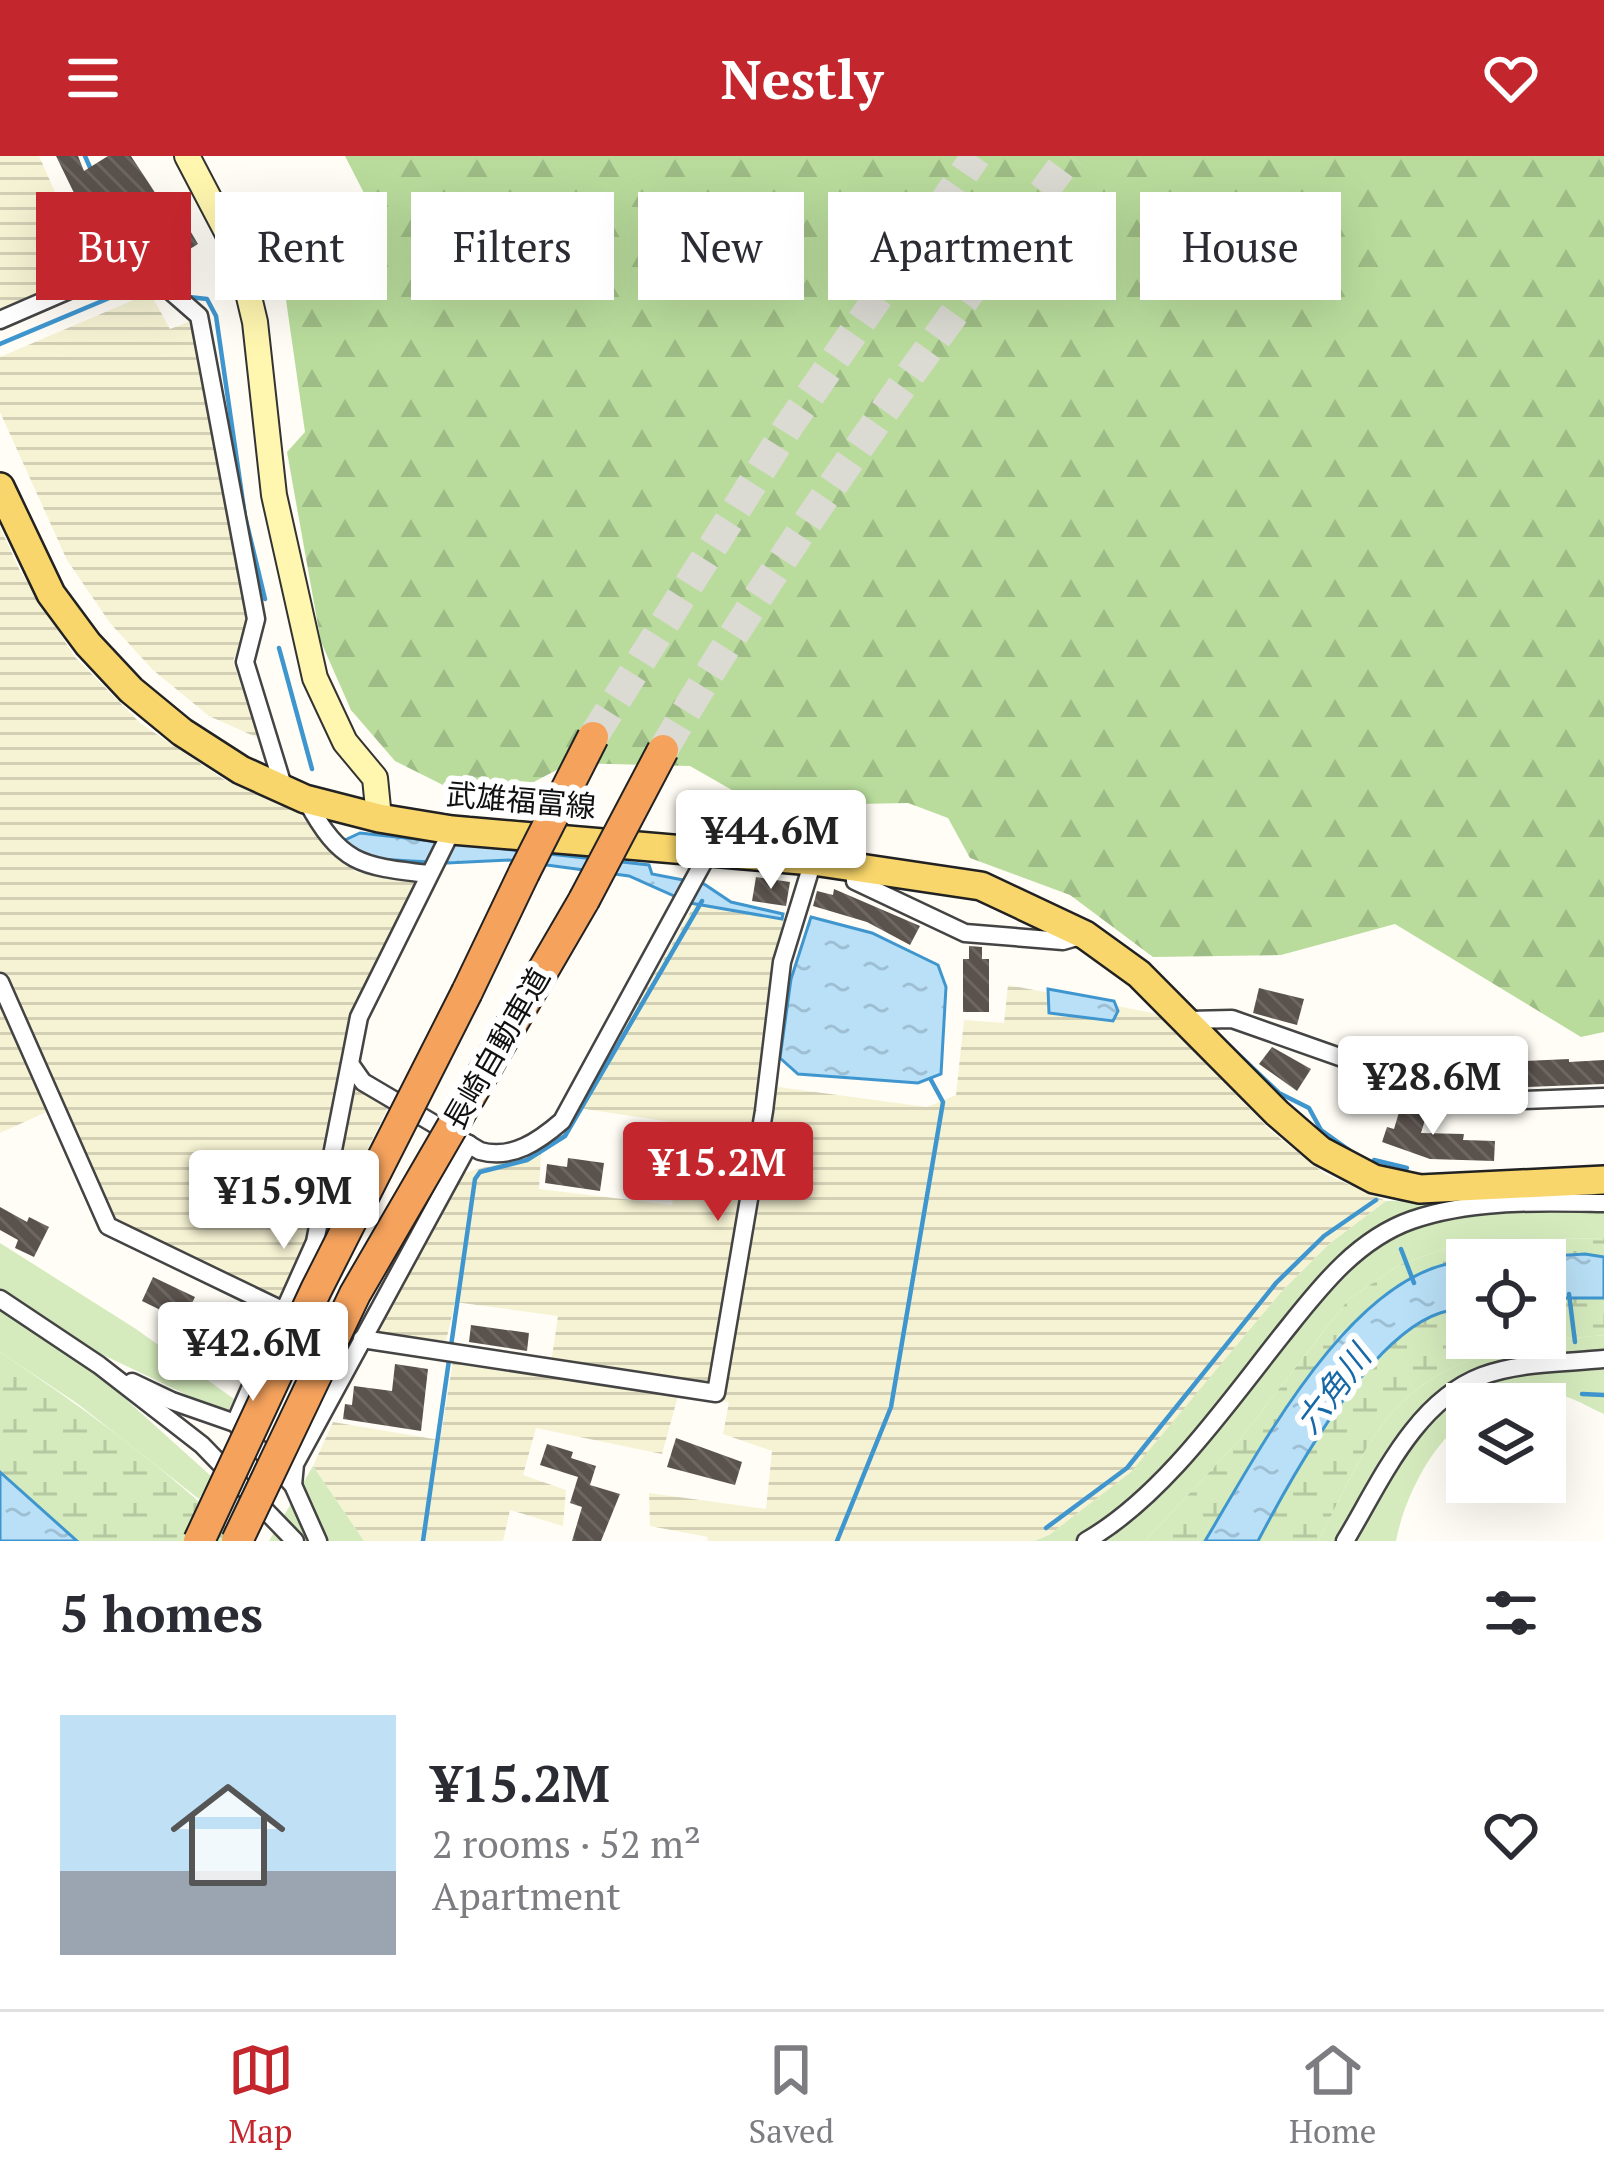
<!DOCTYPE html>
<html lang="en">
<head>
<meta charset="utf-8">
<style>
  :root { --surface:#fff; --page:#f2f2f3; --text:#2b2b33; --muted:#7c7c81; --line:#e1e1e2; --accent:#c4262e }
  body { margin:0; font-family:"PT Serif","Noto Sans JP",serif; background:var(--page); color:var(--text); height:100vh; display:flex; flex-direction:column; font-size:45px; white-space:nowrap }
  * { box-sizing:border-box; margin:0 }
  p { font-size:39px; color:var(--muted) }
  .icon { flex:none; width:66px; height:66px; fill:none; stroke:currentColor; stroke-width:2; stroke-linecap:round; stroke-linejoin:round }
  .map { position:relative; height:1385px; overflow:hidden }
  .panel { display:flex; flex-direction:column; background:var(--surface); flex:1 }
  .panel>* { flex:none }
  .hud { position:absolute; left:36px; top:36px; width:1533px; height:108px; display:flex; gap:24px }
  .tools { position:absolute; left:1446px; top:1083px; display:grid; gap:24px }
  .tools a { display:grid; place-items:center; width:120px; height:120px; border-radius:0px; background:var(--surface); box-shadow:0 12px 48px #0002; font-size:60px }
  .price { position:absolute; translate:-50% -102px; padding:0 27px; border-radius:12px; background:#fff; color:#222; font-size:39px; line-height:78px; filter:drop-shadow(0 3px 6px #0008) }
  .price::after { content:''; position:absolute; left:50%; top:72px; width:36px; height:27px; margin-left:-18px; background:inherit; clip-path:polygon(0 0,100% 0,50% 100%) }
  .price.active { background:var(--accent); color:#fff }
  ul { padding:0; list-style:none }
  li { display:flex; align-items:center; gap:36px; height:300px; padding:0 60px }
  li+li { border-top:3px solid var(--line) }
  li span { display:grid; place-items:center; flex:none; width:336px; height:240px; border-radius:0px; color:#555 }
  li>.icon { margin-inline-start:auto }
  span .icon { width:144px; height:144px; fill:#fffc; stroke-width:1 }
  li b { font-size:51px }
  h2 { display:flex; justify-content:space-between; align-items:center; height:144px; padding:0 60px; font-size:51px }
  .pill { padding:0 42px; border-radius:0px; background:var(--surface); box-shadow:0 12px 48px #0002; font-size:42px; line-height:108px }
  .pill.active { background:var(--accent); color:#fff }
  header { display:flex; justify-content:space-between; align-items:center; height:156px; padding:0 60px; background:var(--accent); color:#fff; font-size:54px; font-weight:700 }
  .dock { display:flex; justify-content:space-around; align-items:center; height:168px; border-top:3px solid var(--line); background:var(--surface); font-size:33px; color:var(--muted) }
  .dock a { display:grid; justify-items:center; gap:6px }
  .dock .active { color:var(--accent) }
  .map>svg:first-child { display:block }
  .farmland { fill:url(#farmland-rules) }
  .grass { fill:#d5ebbd }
  .forest { fill:url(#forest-firs) }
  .wetland { fill:url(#wetland-marsh) }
  .water { fill:url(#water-ripples); stroke:#3f96cf; stroke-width:3 }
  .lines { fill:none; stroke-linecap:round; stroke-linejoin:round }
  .stream { stroke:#3f96cf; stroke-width:4.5 }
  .building { fill:url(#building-back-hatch) }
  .highway-tunnel { stroke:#dbdad3; stroke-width:30; stroke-dasharray:30 15; stroke-linecap:butt }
  .street-casing { stroke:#444; stroke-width:21 }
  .secondary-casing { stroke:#333; stroke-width:28 }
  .primary-casing { stroke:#222; stroke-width:32 }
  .highway-casing { stroke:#222; stroke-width:34 }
  .street { stroke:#fff; stroke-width:16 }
  .secondary { stroke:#fff6b0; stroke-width:24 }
  .primary { stroke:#f9d66b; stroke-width:27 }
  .highway { stroke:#f5a25d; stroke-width:30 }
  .highway-bridge-casing { stroke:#222; stroke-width:34; stroke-linecap:butt }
  .highway-bridge { stroke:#f5a25d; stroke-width:30 }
  .labels { text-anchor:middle; stroke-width:12; stroke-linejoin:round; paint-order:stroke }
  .street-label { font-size:30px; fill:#111; stroke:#fff }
  .water-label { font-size:33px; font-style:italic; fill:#1768a6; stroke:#fff }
</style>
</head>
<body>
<header><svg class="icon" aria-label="menu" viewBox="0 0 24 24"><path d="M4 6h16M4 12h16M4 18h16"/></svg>Nestly<svg class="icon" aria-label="heart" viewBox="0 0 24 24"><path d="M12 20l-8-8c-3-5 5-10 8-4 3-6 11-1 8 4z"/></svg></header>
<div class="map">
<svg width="1604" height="1385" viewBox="0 0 1604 1385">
  <defs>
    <pattern id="farmland-rules" width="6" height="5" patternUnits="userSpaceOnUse" patternTransform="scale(3)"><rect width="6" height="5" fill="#f6f3d4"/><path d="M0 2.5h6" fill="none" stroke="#d2cfb5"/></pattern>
    <pattern id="forest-firs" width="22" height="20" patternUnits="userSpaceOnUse" patternTransform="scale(3)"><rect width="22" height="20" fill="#b9dc9c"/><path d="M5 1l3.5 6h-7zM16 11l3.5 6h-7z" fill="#9ebc85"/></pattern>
    <pattern id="wetland-marsh" width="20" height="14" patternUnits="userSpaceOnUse" patternTransform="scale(3)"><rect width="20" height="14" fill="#d5ebbd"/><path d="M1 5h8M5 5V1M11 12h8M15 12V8" fill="none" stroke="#b6c8a1"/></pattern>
    <pattern id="water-ripples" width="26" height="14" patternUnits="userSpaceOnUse" patternTransform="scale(3)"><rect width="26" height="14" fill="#b9e0f7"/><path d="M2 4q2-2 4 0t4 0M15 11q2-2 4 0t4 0" fill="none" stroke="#9ebfd3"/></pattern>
    <pattern id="building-back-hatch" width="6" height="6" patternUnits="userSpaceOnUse" patternTransform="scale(3)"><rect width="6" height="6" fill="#5a524d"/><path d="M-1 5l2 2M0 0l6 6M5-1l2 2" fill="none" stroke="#6d6662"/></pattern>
  </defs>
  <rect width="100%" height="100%" fill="#fffdf5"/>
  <!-- farmland -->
  <g class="farmland">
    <path d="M 0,0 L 39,0 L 91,117 L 0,154 Z"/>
    <path d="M 150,137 L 170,173 L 193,164 L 250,463 L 233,505 L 258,582 L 209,560 L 153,514 L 110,467 L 67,404 L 0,256 L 0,201 Z"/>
    <path d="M 0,371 L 20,415 L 74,500 L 140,567 L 223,623 L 294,653 L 356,716 L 420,724 L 350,864 L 345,922 L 389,949 L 293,1148 L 113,1063 L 62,949 L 0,977 Z"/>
    <path d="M 696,746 L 786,763 L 763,929 L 927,951 L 956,939 L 964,864 L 1004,867 L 1008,829 L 1158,858 L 1272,976 L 1325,1018 L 1386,1045 L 1329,1088 L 1281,1136 L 1132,1316 L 1049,1379 L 1034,1385 L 707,1385 L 708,1381 L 650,1370 L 649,1337 L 766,1353 L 772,1295 L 723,1278 L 729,1246 L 678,1240 L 662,1298 L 536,1272 L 523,1319 L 566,1334 L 563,1370 L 510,1354 L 503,1385 L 364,1385 L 313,1310 L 333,1266 L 440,1284 L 453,1205 L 549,1221 L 558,1160 L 455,1146 L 446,1185 L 376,1177 L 460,1018 L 541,996 L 539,1033 L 672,1049 L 684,968 L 578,952 Z"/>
  </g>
  <!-- grass -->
  <g class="grass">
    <path d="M 1464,1044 L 1604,1054 L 1604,1082 L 1466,1085 L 1399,1109 L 1348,1144 L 1241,1282 L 1145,1385 L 1034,1385 L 1049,1379 L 1131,1316 L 1281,1136 L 1329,1088 L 1386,1045 Z"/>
    <path d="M 0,1087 L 136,1173 L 234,1243 L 227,1258 L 97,1196 L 90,1211 L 212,1321 L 199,1343 L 78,1248 L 0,1196 Z"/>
    <path d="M 1604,1179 L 1604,1258 C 1592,1253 1580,1245 1567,1241 C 1535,1232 1500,1248 1467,1248 L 1467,1263 C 1431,1288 1404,1343 1396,1385 L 1318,1385 C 1337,1350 1353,1312 1375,1279 C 1427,1199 1516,1187 1604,1179 Z"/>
    <path d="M 313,1310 L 364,1385 L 269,1385 Z"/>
  </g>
  <!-- forest -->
  <path class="forest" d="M 345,0 L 1604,0 L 1604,876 L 1581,881 L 1395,768 L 1281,799 L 1153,801 L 1070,739 L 970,702 L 948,662 L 908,647 L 760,650 L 690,610 L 570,607 L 511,638 L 455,635 L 395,605 L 351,554 L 321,486 L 287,296 L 305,276 L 286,144 L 338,122 L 366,41 Z"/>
  <!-- wetland -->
  <g class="wetland">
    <path d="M 1604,1082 L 1604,1101 L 1585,1098 L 1452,1106 L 1339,1179 L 1259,1296 L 1205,1385 L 1145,1385 L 1241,1282 L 1348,1144 L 1399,1109 L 1466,1085 Z"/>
    <path d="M 1573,1140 L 1604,1142 L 1604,1179 C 1516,1187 1427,1199 1375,1279 C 1353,1312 1337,1350 1318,1385 L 1258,1385 C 1292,1320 1368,1181 1440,1157 C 1448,1154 1458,1153 1467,1152 L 1467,1182 L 1545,1182 L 1545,1142 Z"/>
    <path d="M 0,1196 C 85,1253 168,1313 241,1385 L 77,1385 L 0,1316 Z"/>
  </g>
  <!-- water -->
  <g class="water">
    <path d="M 360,677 L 649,709 L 652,718 L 704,728 L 731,746 L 783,758 L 782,763 L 690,747 L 629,720 L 509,704 L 447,707 L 377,703 L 355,696 L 343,685 Z"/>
    <path d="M 811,761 L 872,777 L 938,809 L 946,831 L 941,918 L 918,927 L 798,918 L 780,902 L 791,823 Z"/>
    <path d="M 1048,833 L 1114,845 L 1118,855 L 1113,865 L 1049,857 Z"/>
    <path d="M 1585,1098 L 1604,1101 L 1604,1142 L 1545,1142 L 1545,1104 L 1485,1104 Z"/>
    <path d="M 1467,1105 L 1467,1152 C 1458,1153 1448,1154 1440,1157 C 1368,1181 1292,1320 1258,1385 L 1205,1385 C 1258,1297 1353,1111 1467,1105 Z"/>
    <path d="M 0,1316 L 77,1385 L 0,1385 Z"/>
  </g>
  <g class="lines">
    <!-- stream -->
    <g class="stream">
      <path d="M 85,0 L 92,16"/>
      <path d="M 130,75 L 148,92 L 172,126"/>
      <path d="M 189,141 L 207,143 L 216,160 L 245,360 L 265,443"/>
      <path d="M 0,188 L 145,127"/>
      <path d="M 279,492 L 312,613"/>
      <path d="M 1220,881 L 1279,937 L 1309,952 L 1321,974 L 1349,994"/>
      <path d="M 1374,1004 L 1407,1012"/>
      <path d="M 1401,1093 L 1414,1127"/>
      <path d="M 1569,1138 L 1575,1186"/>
      <path d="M 1582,1238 L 1604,1239"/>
      <path d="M 1046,1372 L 1127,1312 L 1276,1127 L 1324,1080 L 1376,1044"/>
      <path d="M 423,1385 L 475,1023 L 480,1016 L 527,1004 L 565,980 L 702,745"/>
      <path d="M 837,1385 L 891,1251 L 943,946 L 931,924"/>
    </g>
  </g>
  <!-- building -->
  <g class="building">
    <path d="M 56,0 L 78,0 L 84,15 L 108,0 L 131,0 L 171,61 L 179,56 L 198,88 L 172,104 L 151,70 L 114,89 L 102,70 L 93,76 Z"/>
    <path d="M 289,82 L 291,113 L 266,114 L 264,83 Z"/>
    <path d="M 756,721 L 790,726 L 786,750 L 752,745 Z"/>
    <path d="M 834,733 L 920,770 L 910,789 L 867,766 L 813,750 L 817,735 L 833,739 Z"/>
    <path d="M 969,790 L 982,791 L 982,803 L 989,803 L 989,856 L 963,856 L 963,803 L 969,803 Z"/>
    <path d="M 1259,832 L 1304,843 L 1297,869 L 1253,857 Z"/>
    <path d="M 1409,884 L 1469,890 L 1465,916 L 1478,918 L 1475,933 L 1422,924 L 1407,917 Z"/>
    <path d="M 1272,891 L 1311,913 L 1297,935 L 1259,908 Z"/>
    <path d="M 1569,903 L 1569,906 L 1604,904 L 1604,928 L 1527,931 L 1525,905 Z"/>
    <path d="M 1403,943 L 1429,951 L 1421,977 L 1464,978 L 1463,984 L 1495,985 L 1494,1005 L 1430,1003 L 1382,986 L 1387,971 L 1394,973 Z"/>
    <path d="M 568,1002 L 604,1007 L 600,1035 L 545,1027 L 547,1008 L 567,1011 Z"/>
    <path d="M 0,1051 L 27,1066 L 29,1061 L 49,1071 L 34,1101 L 15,1092 L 18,1084 L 0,1074 Z"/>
    <path d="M 153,1121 L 195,1141 L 183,1165 L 142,1145 Z"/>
    <path d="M 471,1169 L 529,1177 L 527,1195 L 469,1186 Z"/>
    <path d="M 206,1173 L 225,1182 L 214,1204 L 181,1188 L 187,1175 L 202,1182 Z"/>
    <path d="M 395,1208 L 428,1213 L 421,1275 L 343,1263 L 345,1248 L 352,1249 L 354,1230 L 392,1235 Z"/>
    <path d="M 676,1282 L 742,1306 L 735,1329 L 667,1311 Z"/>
    <path d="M 547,1288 L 573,1296 L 571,1302 L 596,1310 L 590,1329 L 620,1338 L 601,1385 L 572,1385 L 582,1351 L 570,1347 L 578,1321 L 540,1309 Z"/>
  </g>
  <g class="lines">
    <!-- highway-tunnel -->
    <g class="highway-tunnel">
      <path d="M 593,581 L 788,271 L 976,0"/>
      <path d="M 663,594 C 785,387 927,193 1070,0"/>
    </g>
    <!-- street casing -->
    <g class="street-casing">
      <g id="street">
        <path d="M 0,164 L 136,105 L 199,160 L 256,463 L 245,506 L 284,633"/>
        <path d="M 306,644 C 341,708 359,710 429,718"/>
        <path d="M 855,711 L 855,725 L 965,777 L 1063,785 L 1084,779"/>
        <path d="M 0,826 L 108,1070 L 284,1155 L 315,1086 L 359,861 L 452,674"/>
        <path d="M 1189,864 L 1232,863 L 1351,905 L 1418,936 L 1471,946 L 1604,941"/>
        <path d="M 351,909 L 363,926 L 480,995 C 512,1004 539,985 562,965 L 710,694"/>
        <path d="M 0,1143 L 99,1209 L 202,1289 L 295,1385"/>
        <path d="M 362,1183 L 716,1237 L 764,955 L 782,806 L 813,705"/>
        <path d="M 132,1226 L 172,1245 L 235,1267 L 293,1329 L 318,1385"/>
        <path d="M 235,1267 L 284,1155"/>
        <path d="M 293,1329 L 295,1308 L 469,988"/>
        <path d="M 1086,1385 C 1163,1341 1227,1248 1282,1179 C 1318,1134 1355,1084 1412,1064 C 1472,1043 1541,1046 1604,1047"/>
        <path d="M 1345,1385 C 1380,1327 1414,1246 1482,1220 C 1519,1206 1565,1207 1604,1203"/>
      </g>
    </g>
    <!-- secondary casing -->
    <g class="secondary-casing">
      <path id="secondary" d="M 187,0 L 230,82 L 245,124 L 255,166 L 274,339 L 315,522 L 345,586 L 375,622 L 379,662"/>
    </g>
    <!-- primary casing -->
    <g class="primary-casing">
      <path id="primary" d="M 0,331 L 51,438 L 88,488 L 131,534 L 182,576 L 241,614 L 305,643 L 379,662 L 452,674 L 813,705 L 981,730 L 1085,779 L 1139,818 L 1277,957 L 1321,995 L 1374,1023 L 1420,1033 L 1604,1024"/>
    </g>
    <!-- highway casing -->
    <g class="highway-casing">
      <g id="highway">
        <path d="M 467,836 L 524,717"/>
        <path d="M 520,854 L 584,744"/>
      </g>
    </g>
    <!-- street -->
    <use href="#street" class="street"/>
    <!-- secondary -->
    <use href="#secondary" class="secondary"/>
    <!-- primary -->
    <use href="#primary" class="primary"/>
    <!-- highway -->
    <use href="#highway" class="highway"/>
    <!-- highway-bridge casing -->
    <g class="highway-bridge-casing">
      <g id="highway-bridge">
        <path d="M 524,717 L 593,581"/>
        <path d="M 584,744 L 663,594"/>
        <path d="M 199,1385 L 316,1134 L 467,836"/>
        <path d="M 237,1385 L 355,1138 L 520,854"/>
      </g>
    </g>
    <!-- highway-bridge -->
    <use href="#highway-bridge" class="highway-bridge"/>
  </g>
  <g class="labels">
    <!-- street labels -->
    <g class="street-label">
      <text transform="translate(521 645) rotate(5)" y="10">武雄福富線</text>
      <text transform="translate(497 893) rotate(-60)" y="10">長崎自動車道</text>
    </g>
    <!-- water labels -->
    <g class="water-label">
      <text transform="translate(1333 1233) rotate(-53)" y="12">六角川</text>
    </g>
  </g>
</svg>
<div class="tools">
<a><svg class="icon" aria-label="locate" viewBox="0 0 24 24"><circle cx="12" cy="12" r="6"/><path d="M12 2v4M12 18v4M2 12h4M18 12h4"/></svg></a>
<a><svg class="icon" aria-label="layers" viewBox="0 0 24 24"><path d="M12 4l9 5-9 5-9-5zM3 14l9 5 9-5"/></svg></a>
</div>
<b class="price" style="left:771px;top:736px">¥44.6M</b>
<b class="price" style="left:1433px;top:982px">¥28.6M</b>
<b class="price active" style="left:718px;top:1068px">¥15.2M</b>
<b class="price" style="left:284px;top:1096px">¥15.9M</b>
<b class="price" style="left:253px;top:1248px">¥42.6M</b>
<div class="hud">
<a class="pill active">Buy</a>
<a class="pill">Rent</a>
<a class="pill">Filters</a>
<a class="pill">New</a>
<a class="pill">Apartment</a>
<a class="pill">House</a>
</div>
</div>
<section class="panel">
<h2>5 homes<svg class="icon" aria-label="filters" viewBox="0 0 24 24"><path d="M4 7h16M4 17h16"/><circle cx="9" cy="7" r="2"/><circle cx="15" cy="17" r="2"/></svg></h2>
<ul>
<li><span style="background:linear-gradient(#bfe0f5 65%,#9aa5b1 0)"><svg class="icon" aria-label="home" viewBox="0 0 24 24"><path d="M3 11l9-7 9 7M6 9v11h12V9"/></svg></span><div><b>¥15.2M</b><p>2 rooms · 52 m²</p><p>Apartment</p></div><svg class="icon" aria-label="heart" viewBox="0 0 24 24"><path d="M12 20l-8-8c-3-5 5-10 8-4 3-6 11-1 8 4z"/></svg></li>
</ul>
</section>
<nav class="dock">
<a class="active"><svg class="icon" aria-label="map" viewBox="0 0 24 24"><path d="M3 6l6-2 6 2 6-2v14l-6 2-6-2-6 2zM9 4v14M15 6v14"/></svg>Map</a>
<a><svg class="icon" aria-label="saved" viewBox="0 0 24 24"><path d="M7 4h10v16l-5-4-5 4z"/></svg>Saved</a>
<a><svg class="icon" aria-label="home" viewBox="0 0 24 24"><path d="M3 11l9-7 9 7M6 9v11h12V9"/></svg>Home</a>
</nav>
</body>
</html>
